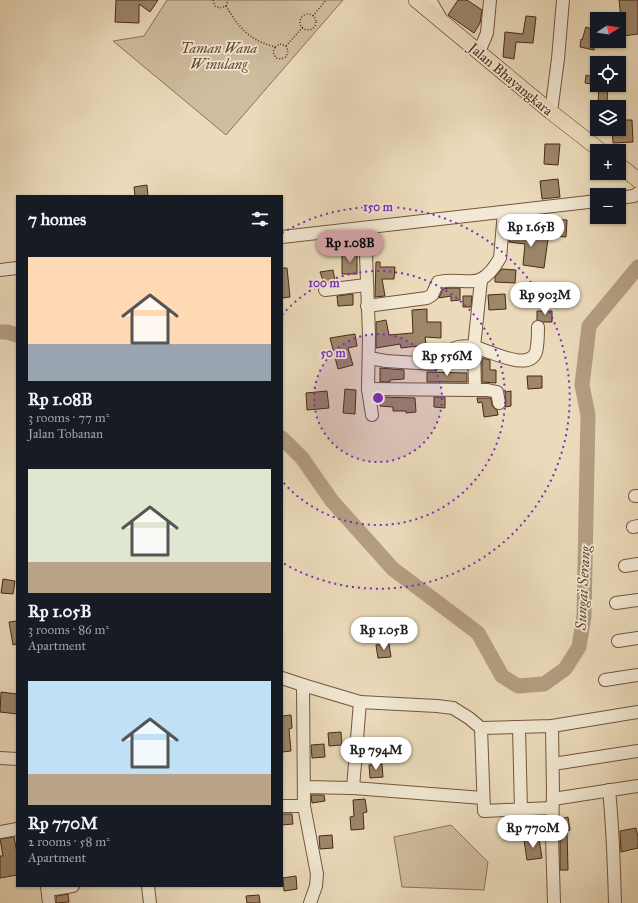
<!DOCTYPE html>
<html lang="en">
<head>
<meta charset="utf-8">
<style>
  :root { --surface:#171b24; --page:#242831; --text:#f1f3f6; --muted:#9ea1a6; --accent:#c59692 }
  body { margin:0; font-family:"IM FELL Great Primer",serif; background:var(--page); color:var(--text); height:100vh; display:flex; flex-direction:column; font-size:15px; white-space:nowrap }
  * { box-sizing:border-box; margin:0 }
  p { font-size:13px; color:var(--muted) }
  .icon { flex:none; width:22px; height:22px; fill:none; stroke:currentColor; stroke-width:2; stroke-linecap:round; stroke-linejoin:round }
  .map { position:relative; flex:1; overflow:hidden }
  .sheet { position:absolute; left:16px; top:195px; width:267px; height:692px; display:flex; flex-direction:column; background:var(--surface); border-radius:0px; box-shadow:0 1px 3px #0004 }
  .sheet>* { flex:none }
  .needle { width:26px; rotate:78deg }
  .controls { position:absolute; left:590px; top:12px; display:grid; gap:8px }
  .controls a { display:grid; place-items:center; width:36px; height:36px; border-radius:0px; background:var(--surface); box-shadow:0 1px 3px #0004; font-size:20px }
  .price { position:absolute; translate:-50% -34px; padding:0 9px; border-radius:14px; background:#fff; color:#222; font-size:13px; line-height:26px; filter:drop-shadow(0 1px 2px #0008) }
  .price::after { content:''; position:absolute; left:50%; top:24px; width:12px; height:9px; margin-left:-6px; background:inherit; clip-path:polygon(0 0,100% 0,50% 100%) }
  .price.selected { background:var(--accent); color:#111 }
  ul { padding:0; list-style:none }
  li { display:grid; align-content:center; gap:8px; height:212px; padding:0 12px }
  li span { display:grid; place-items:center; height:124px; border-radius:0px; color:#555 }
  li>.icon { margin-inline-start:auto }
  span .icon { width:72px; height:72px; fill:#fffc; stroke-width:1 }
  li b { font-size:17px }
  h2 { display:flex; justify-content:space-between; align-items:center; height:48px; padding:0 12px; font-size:17px }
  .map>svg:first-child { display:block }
  .green { fill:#cfbd9e; stroke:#8c7358 }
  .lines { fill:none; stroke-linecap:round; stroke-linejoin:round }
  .river { stroke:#b49e82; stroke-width:15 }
  .building { fill:#9d866a; stroke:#492913 }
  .minor-casing { stroke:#72563d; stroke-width:14 }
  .major-casing { stroke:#492913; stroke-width:16 }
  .path { stroke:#492913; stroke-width:1.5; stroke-dasharray:1 2; stroke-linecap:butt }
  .minor { stroke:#f2e8d3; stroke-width:12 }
  .major { stroke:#ebdbbb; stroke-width:15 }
  .ring { fill:none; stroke:#7b2cbf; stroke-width:2; stroke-dasharray:2 4 }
  .labels { text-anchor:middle; stroke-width:3.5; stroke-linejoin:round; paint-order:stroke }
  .park-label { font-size:14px; font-style:italic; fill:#64472f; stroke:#f2e8d3 }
  .street-label { font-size:14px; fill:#492913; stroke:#f2e8d3 }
  .water-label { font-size:15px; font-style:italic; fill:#64462f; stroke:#f2e8d3 }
  .centre { fill:#7b2cbf; stroke:#f2e8d3; stroke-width:2 }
  .ring-label { font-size:12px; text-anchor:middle; font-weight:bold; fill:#7b2cbf; stroke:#f2e8d3; stroke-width:3.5; stroke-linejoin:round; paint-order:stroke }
</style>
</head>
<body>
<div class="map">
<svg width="638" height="903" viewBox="0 0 638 903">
  <rect width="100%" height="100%" fill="#ebdbbb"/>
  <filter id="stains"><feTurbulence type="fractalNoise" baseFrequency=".005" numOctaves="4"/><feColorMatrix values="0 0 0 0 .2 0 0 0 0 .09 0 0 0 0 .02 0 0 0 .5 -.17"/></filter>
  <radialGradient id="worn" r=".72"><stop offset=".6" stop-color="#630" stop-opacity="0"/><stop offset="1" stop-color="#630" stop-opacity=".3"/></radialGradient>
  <!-- green -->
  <g class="green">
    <path d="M 167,0 L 343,0 L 226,135 L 113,41 L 144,36 Z"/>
    <path d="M 451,825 L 488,862 L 484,890 L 402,887 L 394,837 Z"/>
  </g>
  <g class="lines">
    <!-- river -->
    <g class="river">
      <path d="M 0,332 L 7,332 L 17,335"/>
      <path d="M 282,438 L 302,458 L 332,501 L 393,569 L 478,633 L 502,676 L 518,686 L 544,684 L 565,669 L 579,647 L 584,616 L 588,415 L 582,385 L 589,326 L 638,267"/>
    </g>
  </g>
  <!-- building -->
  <g class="building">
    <path d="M 116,0 L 158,0 L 150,12 L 139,4 L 139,23 L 115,22 Z"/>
    <path d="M 458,0 L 467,0 L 482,10 L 480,23 L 474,33 L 448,15 Z"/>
    <path d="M 619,0 L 638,0 L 638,34 L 623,36 Z"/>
    <path d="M 526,16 L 536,17 L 533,43 L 516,42 L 514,59 L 503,57 L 505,32 L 523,34 Z"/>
    <path d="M 586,27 L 597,31 L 594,43 L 595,43 L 594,50 L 580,47 L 581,39 L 582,40 Z"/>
    <path d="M 586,75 L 597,78 L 597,85 L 585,83 Z"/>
    <path d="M 599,85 L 608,85 L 607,103 L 598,103 Z"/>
    <path d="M 619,120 L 632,120 L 633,142 L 613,143 L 612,129 L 619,129 Z"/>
    <path d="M 545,144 L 560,144 L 558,165 L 544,164 Z"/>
    <path d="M 558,179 L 560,197 L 542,199 L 540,181 Z"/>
    <path d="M 147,185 L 148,196 L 135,196 L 134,187 Z"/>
    <path d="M 552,219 L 567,220 L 566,237 L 551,236 Z"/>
    <path d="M 510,225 L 518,226 L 518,235 L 548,239 L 544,268 L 523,265 L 525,244 L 509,242 Z"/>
    <rect x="342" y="255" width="15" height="19"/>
    <path d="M 376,262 L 380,262 L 380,267 L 395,267 L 394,279 L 382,279 L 385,296 L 375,297 Z"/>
    <path d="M 282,268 L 287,268 L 290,297 L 282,298 Z"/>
    <path d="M 502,269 L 516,270 L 515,283 L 495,282 L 495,277 Z"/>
    <path d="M 333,270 L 335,281 L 324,283 L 320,272 Z"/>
    <path d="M 449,288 L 460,288 L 460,300 L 451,301 L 451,296 L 439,298 L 443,289 Z"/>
    <path d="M 353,294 L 353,305 L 338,306 L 337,296 Z"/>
    <path d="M 505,294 L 506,309 L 489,310 L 488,295 Z"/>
    <path d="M 463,296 L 472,296 L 471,307 L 463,307 Z"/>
    <path d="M 427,309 L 427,322 L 441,322 L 441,338 L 425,337 L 426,345 L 401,348 L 400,344 L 376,348 L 376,322 L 386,320 L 389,335 L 413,333 L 412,310 Z"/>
    <path d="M 537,311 L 552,311 L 552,322 L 543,322 L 537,320 Z"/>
    <path d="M 355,334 L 357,346 L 348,348 L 353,365 L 338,369 L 330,338 Z"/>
    <path d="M 482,358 L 490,360 L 490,370 L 496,370 L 496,383 L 482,382 Z"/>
    <path d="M 380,368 L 404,370 L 404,379 L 390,380 L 390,382 L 380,382 Z"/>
    <path d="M 427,372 L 467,373 L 467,382 L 427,382 Z"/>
    <path d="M 527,376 L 542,376 L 542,388 L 528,389 Z"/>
    <path d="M 345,389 L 356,390 L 355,414 L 343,413 Z"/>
    <path d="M 327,391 L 329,408 L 307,410 L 306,393 Z"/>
    <path d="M 511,391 L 511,406 L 505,407 L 506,402 L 505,392 Z"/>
    <path d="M 381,397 L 415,398 L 416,412 L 406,413 L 406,411 L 393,411 L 393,407 L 380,406 Z"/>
    <path d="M 434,397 L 445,397 L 445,408 L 434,407 Z"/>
    <path d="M 477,398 L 491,398 L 492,405 L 494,408 L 497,410 L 498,415 L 484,417 L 482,402 L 478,403 Z"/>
    <path d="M 3,579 L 15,581 L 13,594 L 1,593 Z"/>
    <path d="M 17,621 L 17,644 L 13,645 L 9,622 Z"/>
    <path d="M 389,644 L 391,657 L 378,658 L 376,645 Z"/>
    <path d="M 1,692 L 17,694 L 17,714 L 0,712 Z"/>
    <path d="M 291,715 L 292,728 L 289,729 L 291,751 L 282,752 L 282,716 Z"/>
    <path d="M 341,732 L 342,745 L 329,746 L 328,733 Z"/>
    <path d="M 324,744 L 325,757 L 312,758 L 311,745 Z"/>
    <path d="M 382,764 L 383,777 L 370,778 L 369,765 Z"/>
    <path d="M 311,795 L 324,795 L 325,801 L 312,803 Z"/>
    <path d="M 365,799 L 367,812 L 363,813 L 364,829 L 351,830 L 350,817 L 354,816 L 353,800 Z"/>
    <path d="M 282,814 L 292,814 L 293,824 L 282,825 Z"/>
    <path d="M 568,817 L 570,830 L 567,831 L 568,870 L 560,870 L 560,819 Z"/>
    <path d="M 636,828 L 638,837 L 638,848 L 621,852 L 620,831 Z"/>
    <path d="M 332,835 L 333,848 L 320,849 L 319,836 Z"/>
    <path d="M 14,837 L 17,853 L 17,875 L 0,878 L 0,856 L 3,856 L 0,839 Z"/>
    <path d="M 539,838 L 542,858 L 527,860 L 524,840 Z"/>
    <path d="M 296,876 L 297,889 L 284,891 L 283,878 Z"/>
    <path d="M 68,894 L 69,902 L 56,903 L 56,896 Z"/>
    <path d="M 259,895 L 260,903 L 247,903 L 246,896 Z"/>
  </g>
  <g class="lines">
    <!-- minor casing -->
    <g class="minor-casing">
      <g id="minor">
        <path d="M 430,0 L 440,17"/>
        <path d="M 479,52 L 487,33 L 490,0"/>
        <path d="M 551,112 L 558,59 L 563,0"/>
        <path d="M 619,198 L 634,196 L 638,193"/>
        <path d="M 365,228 L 369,335 L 368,389 L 372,415"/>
        <path d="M 282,237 L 597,201"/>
        <path d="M 0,270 L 17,268"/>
        <path d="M 481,280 L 474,347 L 475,390 L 488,390 L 497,392 L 499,403"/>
        <path d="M 325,290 L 366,285"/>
        <path d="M 367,306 L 427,298 L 432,295 L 438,282 C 469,276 479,294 500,258 L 504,212"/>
        <path d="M 369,358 L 386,361 L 433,364 C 443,360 448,349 458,347 C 463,346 469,346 474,347 C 487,349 528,373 536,352 C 538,344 538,335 538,327"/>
        <path d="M 368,389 L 475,390"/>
        <path d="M 635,496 L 638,496"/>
        <path d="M 633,527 L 638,526"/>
        <path d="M 625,566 L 638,564"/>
        <path d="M 616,603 L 638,600"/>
        <path d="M 618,641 L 638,638"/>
        <path d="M 282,678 L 303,685 L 304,806 L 317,874 L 316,886 L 310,903"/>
        <path d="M 605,680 L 638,675"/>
        <path d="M 303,685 L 360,702 L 437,706 L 453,708 L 469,718 L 481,728"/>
        <path d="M 552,726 L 553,792 L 552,837 L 554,903"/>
        <path d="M 519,728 L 521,810"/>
        <path d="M 0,758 L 17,759"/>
        <path d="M 553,764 L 638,751"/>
        <path d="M 304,787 L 353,788 L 360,702"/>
        <path d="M 353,788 L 483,798"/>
        <path d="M 609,790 C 613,828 614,865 615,903"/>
        <path d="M 553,799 L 638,786"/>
        <path d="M 282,806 L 304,806"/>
        <path d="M 552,808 L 484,811 L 481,728 L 552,726 L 638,712"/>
        <path d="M 0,832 L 17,829"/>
        <path d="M 47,886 L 49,903"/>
        <path d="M 148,886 L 150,903"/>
        <path d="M 48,890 L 73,886"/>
      </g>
    </g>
    <!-- major casing -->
    <g class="major-casing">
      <g id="major">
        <path d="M 416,0 L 551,112 L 601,151"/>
        <path d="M 619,165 L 638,180"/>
      </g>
    </g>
    <!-- path -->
    <g class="path">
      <path d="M 213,0 L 215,6 L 220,8 L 226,6 L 228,0"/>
      <path d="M 226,6 C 239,28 249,40 275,47 L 280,44 L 286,46 L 288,51 L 286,57 L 281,59 L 276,58 L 273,52 L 275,47"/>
      <circle cx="308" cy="22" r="8"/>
      <path d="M 313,16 L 326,0"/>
      <path d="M 286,46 L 303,27"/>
    </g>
    <!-- minor -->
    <use href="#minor" class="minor"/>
    <!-- major -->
    <use href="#major" class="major"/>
  </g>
  <!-- distance rings -->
  <circle cx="378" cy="398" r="64" fill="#7b2cbf" fill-opacity=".12"/>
  <g class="ring">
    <circle cx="378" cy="398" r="64"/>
    <path d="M282 315A127 127 0 1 1 282 481"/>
    <path d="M282 233A191 191 0 1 1 283 563"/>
  </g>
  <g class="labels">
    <!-- park labels -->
    <g class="park-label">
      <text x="219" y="53">Taman Wana<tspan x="219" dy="16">Winulang</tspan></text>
    </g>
    <!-- street labels -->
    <g class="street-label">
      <text transform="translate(511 79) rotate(40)" y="5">Jalan Bhayangkara</text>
    </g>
    <!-- water labels -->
    <g class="water-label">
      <text transform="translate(583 588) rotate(-87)" y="5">Sungai Serang</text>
    </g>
  </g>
  <circle cx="378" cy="398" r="6" class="centre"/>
  <g class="ring-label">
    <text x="378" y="211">150 m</text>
    <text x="324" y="287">100 m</text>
    <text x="333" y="357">50 m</text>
  </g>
  <rect width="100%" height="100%" filter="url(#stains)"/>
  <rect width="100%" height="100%" fill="url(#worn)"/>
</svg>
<div class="controls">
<a><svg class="needle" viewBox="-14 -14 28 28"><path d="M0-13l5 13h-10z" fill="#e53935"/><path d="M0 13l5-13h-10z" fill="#9ea1a6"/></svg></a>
<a><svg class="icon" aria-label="locate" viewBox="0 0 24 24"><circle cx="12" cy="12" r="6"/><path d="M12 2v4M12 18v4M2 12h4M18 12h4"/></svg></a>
<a><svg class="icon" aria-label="layers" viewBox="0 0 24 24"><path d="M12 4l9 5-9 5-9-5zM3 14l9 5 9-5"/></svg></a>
<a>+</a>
<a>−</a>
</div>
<b class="price" style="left:531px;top:248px">Rp 1.65B</b>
<b class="price selected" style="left:350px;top:264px">Rp 1.08B</b>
<b class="price" style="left:545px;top:316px">Rp 903M</b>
<b class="price" style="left:447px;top:377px">Rp 556M</b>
<b class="price" style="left:384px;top:651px">Rp 1.05B</b>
<b class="price" style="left:376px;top:771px">Rp 794M</b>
<b class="price" style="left:533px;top:849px">Rp 770M</b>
<section class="sheet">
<h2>7 homes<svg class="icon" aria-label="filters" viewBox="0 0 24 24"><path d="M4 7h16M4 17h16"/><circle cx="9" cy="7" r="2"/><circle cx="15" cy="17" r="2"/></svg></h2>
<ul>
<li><span style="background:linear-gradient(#ffd9b3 70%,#9aa5b1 0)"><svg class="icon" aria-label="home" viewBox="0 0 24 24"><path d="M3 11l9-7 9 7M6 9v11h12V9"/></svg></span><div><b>Rp 1.08B</b><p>3 rooms · 77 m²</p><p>Jalan Tobanan</p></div></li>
<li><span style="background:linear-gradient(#dfe7d0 75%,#b9a48a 0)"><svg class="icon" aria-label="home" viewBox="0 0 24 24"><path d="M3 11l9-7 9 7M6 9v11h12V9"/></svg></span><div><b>Rp 1.05B</b><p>3 rooms · 86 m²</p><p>Apartment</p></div></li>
<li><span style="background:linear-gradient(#bfe0f5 75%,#b9a48a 0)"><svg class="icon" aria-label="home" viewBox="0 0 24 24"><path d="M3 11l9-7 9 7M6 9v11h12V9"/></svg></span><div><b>Rp 770M</b><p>2 rooms · 58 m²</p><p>Apartment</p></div></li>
</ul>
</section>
</div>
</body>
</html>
